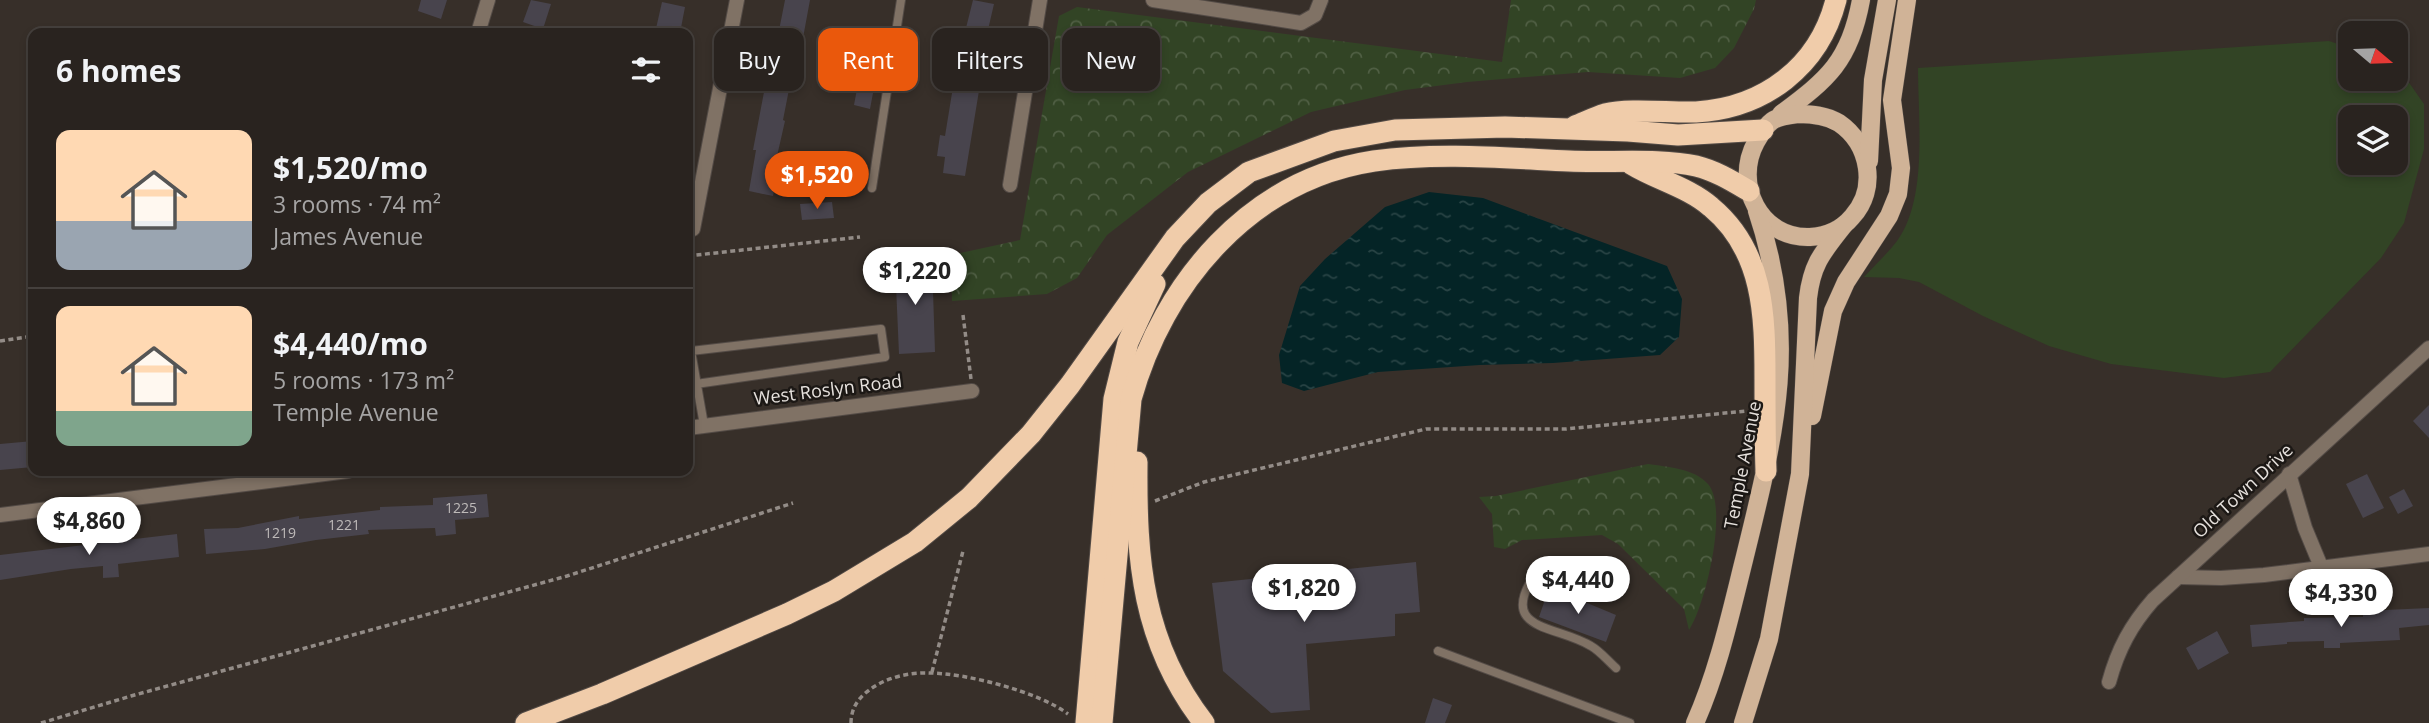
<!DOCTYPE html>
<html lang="en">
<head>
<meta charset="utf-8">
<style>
  :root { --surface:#29231f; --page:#312b28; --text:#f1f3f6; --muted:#a5a4a4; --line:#45403d; --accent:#ea580c }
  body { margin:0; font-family:"Open Sans",sans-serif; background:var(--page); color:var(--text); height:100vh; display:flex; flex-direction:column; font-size:26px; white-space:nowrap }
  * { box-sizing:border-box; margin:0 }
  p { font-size:23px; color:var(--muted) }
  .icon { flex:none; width:38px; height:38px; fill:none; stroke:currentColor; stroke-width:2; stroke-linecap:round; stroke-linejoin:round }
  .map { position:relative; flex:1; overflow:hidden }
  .side { position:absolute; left:28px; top:28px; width:665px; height:448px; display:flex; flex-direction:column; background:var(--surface); border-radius:14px; box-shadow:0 4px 10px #0003,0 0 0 2px var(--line) }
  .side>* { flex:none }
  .guide { position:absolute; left:714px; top:28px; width:665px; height:63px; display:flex; gap:14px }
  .needle { width:46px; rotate:109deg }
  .buttons { position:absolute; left:2338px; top:21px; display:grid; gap:14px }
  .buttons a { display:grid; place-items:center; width:70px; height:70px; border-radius:14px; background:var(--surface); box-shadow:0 4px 10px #0003,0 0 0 2px var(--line); font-size:35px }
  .price { position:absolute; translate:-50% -60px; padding:0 16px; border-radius:24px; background:#fff; color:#222; font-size:23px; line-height:46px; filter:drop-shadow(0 2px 4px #0008) }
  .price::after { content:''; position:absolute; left:50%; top:42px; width:21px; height:16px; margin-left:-10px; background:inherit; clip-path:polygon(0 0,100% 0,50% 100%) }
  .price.on { background:var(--accent); color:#fff }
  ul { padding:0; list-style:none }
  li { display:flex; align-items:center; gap:21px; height:175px; padding:0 28px }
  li+li { border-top:2px solid var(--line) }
  li span { display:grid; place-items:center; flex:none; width:196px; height:140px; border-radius:14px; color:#555 }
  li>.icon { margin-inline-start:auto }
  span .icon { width:84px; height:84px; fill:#fffc; stroke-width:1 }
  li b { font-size:30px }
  h2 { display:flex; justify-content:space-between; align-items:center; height:84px; padding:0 28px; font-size:30px }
  .chip { padding:0 24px; border-radius:14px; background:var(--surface); box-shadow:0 4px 10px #0003,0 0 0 2px var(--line); font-size:24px; line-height:63px }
  .chip.on { background:var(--accent); color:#fff }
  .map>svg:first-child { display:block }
  .grass { fill:#324425; fill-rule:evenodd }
  .forest { fill:url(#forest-crowns) }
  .water { fill:url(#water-ripples) }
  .building { fill:#48444d }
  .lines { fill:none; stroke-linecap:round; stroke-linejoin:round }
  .lane-casing { stroke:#534b46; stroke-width:10 }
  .street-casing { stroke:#534b46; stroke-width:16 }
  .primary-casing { stroke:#534b46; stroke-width:19 }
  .highway-casing { stroke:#534b46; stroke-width:23 }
  .path { stroke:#938c87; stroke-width:3.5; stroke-dasharray:5 3.5; stroke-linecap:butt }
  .lane { stroke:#807265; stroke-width:8 }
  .street { stroke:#807265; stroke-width:14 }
  .primary { stroke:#d0b397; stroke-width:18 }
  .highway { stroke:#f0ccaa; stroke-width:21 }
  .labels { text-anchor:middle; stroke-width:5; stroke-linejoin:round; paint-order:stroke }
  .number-label { font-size:14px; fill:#bebab9 }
  .street-label { font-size:18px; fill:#e6e1dd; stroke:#1c1815 }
</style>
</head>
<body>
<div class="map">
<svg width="2429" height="723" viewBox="0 0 2429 723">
  <defs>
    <pattern id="forest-crowns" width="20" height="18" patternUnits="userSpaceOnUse" patternTransform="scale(1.75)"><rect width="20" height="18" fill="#324425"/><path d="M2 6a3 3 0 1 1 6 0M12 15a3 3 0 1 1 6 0" fill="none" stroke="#505f44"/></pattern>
    <pattern id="water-ripples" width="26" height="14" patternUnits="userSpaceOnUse" patternTransform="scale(1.75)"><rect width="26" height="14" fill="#042426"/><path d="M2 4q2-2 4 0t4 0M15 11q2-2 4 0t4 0" fill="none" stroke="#294445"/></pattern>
  </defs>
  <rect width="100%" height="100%" fill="#372f29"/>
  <!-- grass -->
  <path class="grass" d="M 2329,41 L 2350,48 L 2350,79 L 2396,79 L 2396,64 L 2424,104 L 2424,149 L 2404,223 L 2381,258 L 2270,372 L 2224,378 L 2111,364 L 2049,346 L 1983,316 L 1919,282 L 1899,278 L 1864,277 C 1875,265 1887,254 1897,241 C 1928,199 1918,119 1918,68 ZM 2350,117 L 2396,117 L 2396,163 L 2350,163 Z"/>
  <!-- forest -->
  <g class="forest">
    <path d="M 1511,0 L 1756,0 L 1754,9 L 1734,48 L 1715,68 L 1680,78 L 1588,72 L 1467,82 L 1405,90 L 1311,112 L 1188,172 L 1107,235 L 1077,278 L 1047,294 L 952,301 L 951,255 L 1020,240 L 1059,16 L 1077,7 L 1502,62 Z"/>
    <path d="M 1648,464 C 1667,467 1694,468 1708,484 C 1729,508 1705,606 1689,630 L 1684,609 L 1618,544 L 1602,535 L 1522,540 L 1505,549 L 1494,547 L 1492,514 L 1479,497 L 1496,496 Z"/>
  </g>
  <!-- water -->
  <path class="water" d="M 1429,192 L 1483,198 L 1667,266 L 1682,299 L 1679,337 L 1660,355 L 1553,363 L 1480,365 L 1378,372 L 1304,391 L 1282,383 L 1279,355 L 1300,286 L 1325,259 L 1385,207 Z"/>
  <!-- building -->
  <g class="building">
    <path d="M 421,0 L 447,0 L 441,19 L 418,11 Z"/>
    <path d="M 531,0 L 551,4 L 543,29 L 523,22 Z"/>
    <path d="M 785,0 L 810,0 L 798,65 L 794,64 L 783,120 L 785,121 L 775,165 L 779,166 L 773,196 L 749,191 L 756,150 L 753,150 L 768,71 L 771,71 Z"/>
    <path d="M 973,0 L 994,4 L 984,47 L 986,48 L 965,176 L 943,173 L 945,157 L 937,156 L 940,135 L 945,136 L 960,44 L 962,44 Z"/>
    <path d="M 662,2 L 685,7 L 680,33 L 655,33 Z"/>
    <path d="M 870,40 L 887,43 L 884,63 L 867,60 Z"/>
    <path d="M 857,89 L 873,93 L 870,109 L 854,105 Z"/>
    <path d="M 832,202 L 834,218 L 802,220 L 800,204 Z"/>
    <path d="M 932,261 L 935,352 L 899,354 L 895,263 Z"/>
    <path d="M 2429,405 L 2429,438 L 2413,421 Z"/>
    <path d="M 33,441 L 33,467 L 0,470 L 0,444 Z"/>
    <path d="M 2367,474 L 2384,508 L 2363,518 L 2346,484 Z"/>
    <path d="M 2404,489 L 2413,506 L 2398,514 L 2389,497 Z"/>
    <path d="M 487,494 L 489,517 L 455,520 L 456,534 L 436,536 L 435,528 L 368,530 L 369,534 L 316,540 L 265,549 L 206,554 L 204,529 L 238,528 L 299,516 L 299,519 L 380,510 L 380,507 L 433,505 L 433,498 Z"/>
    <path d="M 177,534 L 179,557 L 118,564 L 119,577 L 103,578 L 103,566 L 71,569 L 0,580 L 0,555 Z"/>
    <path d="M 1416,562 L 1420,612 L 1395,614 L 1395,636 L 1306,644 L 1310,710 L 1271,713 L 1223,671 L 1212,583 Z"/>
    <path d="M 1548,591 L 1567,598 L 1568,595 L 1616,615 L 1606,642 L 1539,617 Z"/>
    <path d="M 2429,608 L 2429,625 L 2399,628 L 2400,640 L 2340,643 L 2340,648 L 2324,648 L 2324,641 L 2287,642 L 2287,644 L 2252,647 L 2250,625 L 2304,621 L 2304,618 L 2363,617 L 2363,611 Z"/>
    <path d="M 2217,631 L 2229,653 L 2198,670 L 2186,648 Z"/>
    <path d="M 1433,698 L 1452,705 L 1445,723 L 1425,723 Z"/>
  </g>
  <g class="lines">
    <!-- lane casing -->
    <g class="lane-casing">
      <g id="lane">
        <path d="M 872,188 L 901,0"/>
        <path d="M 696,384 L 885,357 L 881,329 L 691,351 L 704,425"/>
        <path d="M 1540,567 C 1492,632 1555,624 1591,646 C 1600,651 1608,661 1616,668"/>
        <path d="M 1438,651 L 1630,723"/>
      </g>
    </g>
    <!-- street casing -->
    <g class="street-casing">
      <g id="street">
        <path d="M 1153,0 L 1301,23 L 1315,15 L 1321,0"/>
        <path d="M 478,33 L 488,0"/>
        <path d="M 1010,185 L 1040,0"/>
        <path d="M 693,229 L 737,0"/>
        <path d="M 688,428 L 972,391"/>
        <path d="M 2289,474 L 2305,528 L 2322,569"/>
        <path d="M 0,515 L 348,471"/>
        <path d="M 2178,577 L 2221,578 L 2264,575 L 2429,554"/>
        <path d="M 2109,682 C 2118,649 2131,625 2153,600 L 2429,348"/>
      </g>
    </g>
    <!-- primary casing -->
    <g class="primary-casing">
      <g id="primary">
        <path d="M 1781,114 C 1828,79 1850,61 1861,0"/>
        <path d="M 1798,114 C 1812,114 1826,115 1839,123 C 1870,144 1878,189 1852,217 C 1842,229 1827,236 1810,237 C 1760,239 1733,184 1756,142 C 1760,135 1765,126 1772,121 C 1779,116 1790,115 1798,114 Z"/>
        <path d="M 1869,161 L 1873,80 L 1887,0"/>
        <path d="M 1812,416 L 1833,311 L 1846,282 L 1889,216 L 1898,194 L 1901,168 L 1892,100 L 1907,0"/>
        <path d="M 1695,723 C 1718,671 1730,616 1744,560 C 1775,434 1800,339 1757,211"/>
        <path d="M 1743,723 L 1769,639 L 1800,474 L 1808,298 C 1812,263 1823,252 1844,225"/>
      </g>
    </g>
    <!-- highway casing -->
    <g class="highway-casing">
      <g id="highway">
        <path d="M 1575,126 C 1585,122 1595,117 1605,114 C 1630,108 1670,113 1696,112 C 1764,108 1819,67 1836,0"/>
        <path d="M 1631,164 C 1657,180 1688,187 1711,207 C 1764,251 1765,315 1765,379 C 1765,410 1765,441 1766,471"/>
        <path d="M 1137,462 C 1136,560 1142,643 1204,723"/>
        <path d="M 526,723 L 602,694 L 787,614 L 834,591 L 915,542 L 969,498 L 1031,434 L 1070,385 L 1175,238 L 1208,203 L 1249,172 L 1334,141 L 1395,130 L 1505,127 L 1628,131 L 1678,135 L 1763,130"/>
        <path d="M 1086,723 L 1114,399 L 1128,342 L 1155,284"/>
        <path d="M 1102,723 L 1131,399 C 1163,283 1250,180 1374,161 C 1438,152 1505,158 1569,161 C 1607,163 1661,158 1696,166 C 1716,171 1732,181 1749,191"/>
      </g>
    </g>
    <!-- path -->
    <g class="path">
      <path d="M 688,256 L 860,237"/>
      <path d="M 963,315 L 971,379"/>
      <path d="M 0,341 L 33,336"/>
      <path d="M 1155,501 L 1204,482 L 1426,429 L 1566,429 L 1746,411"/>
      <path d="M 932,672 L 963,551"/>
      <path d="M 41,723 L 131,696 L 567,576 L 793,503"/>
      <path d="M 851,723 C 851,710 857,699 868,691 C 884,678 909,672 929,673 C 966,673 1039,692 1068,714"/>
    </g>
    <!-- lane -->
    <use href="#lane" class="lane"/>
    <!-- street -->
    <use href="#street" class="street"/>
    <!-- primary -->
    <use href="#primary" class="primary"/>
    <!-- highway -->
    <use href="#highway" class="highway"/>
  </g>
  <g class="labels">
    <!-- number labels -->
    <g class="number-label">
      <text x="461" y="513">1225</text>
      <text x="344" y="530">1221</text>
      <text x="280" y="538">1219</text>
    </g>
    <!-- street labels -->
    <g class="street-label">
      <text transform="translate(828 390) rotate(-7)" y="6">West Roslyn Road</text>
      <text transform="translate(1743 465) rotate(-79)" y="6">Temple Avenue</text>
      <text transform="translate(2243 491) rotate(-43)" y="6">Old Town Drive</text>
    </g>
  </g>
</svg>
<div class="buttons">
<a><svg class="needle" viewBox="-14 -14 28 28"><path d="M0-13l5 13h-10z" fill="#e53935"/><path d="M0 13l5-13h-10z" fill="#a5a4a4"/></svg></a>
<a><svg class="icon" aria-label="layers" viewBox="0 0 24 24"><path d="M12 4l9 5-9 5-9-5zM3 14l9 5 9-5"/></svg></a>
</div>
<b class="price on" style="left:817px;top:211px">$1,520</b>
<b class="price" style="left:915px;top:307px">$1,220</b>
<b class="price" style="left:89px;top:557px">$4,860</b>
<b class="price" style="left:1578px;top:616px">$4,440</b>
<b class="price" style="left:1304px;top:624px">$1,820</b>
<b class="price" style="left:2341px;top:629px">$4,330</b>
<div class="guide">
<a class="chip">Buy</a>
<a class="chip on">Rent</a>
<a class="chip">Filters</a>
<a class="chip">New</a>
</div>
<section class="side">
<h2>6 homes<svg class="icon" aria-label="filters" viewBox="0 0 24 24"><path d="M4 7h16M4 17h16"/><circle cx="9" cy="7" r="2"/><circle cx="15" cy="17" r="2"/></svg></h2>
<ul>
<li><span style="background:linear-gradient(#ffd9b3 65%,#9aa5b1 0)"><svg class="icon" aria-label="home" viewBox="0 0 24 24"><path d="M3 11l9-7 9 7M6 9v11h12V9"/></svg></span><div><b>$1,520/mo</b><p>3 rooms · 74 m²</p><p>James Avenue</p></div></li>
<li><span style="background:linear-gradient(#ffd9b3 75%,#7fa58c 0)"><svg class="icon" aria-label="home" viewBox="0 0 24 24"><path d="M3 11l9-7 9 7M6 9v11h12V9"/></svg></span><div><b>$4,440/mo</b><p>5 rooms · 173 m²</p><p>Temple Avenue</p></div></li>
</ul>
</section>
</div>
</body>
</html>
